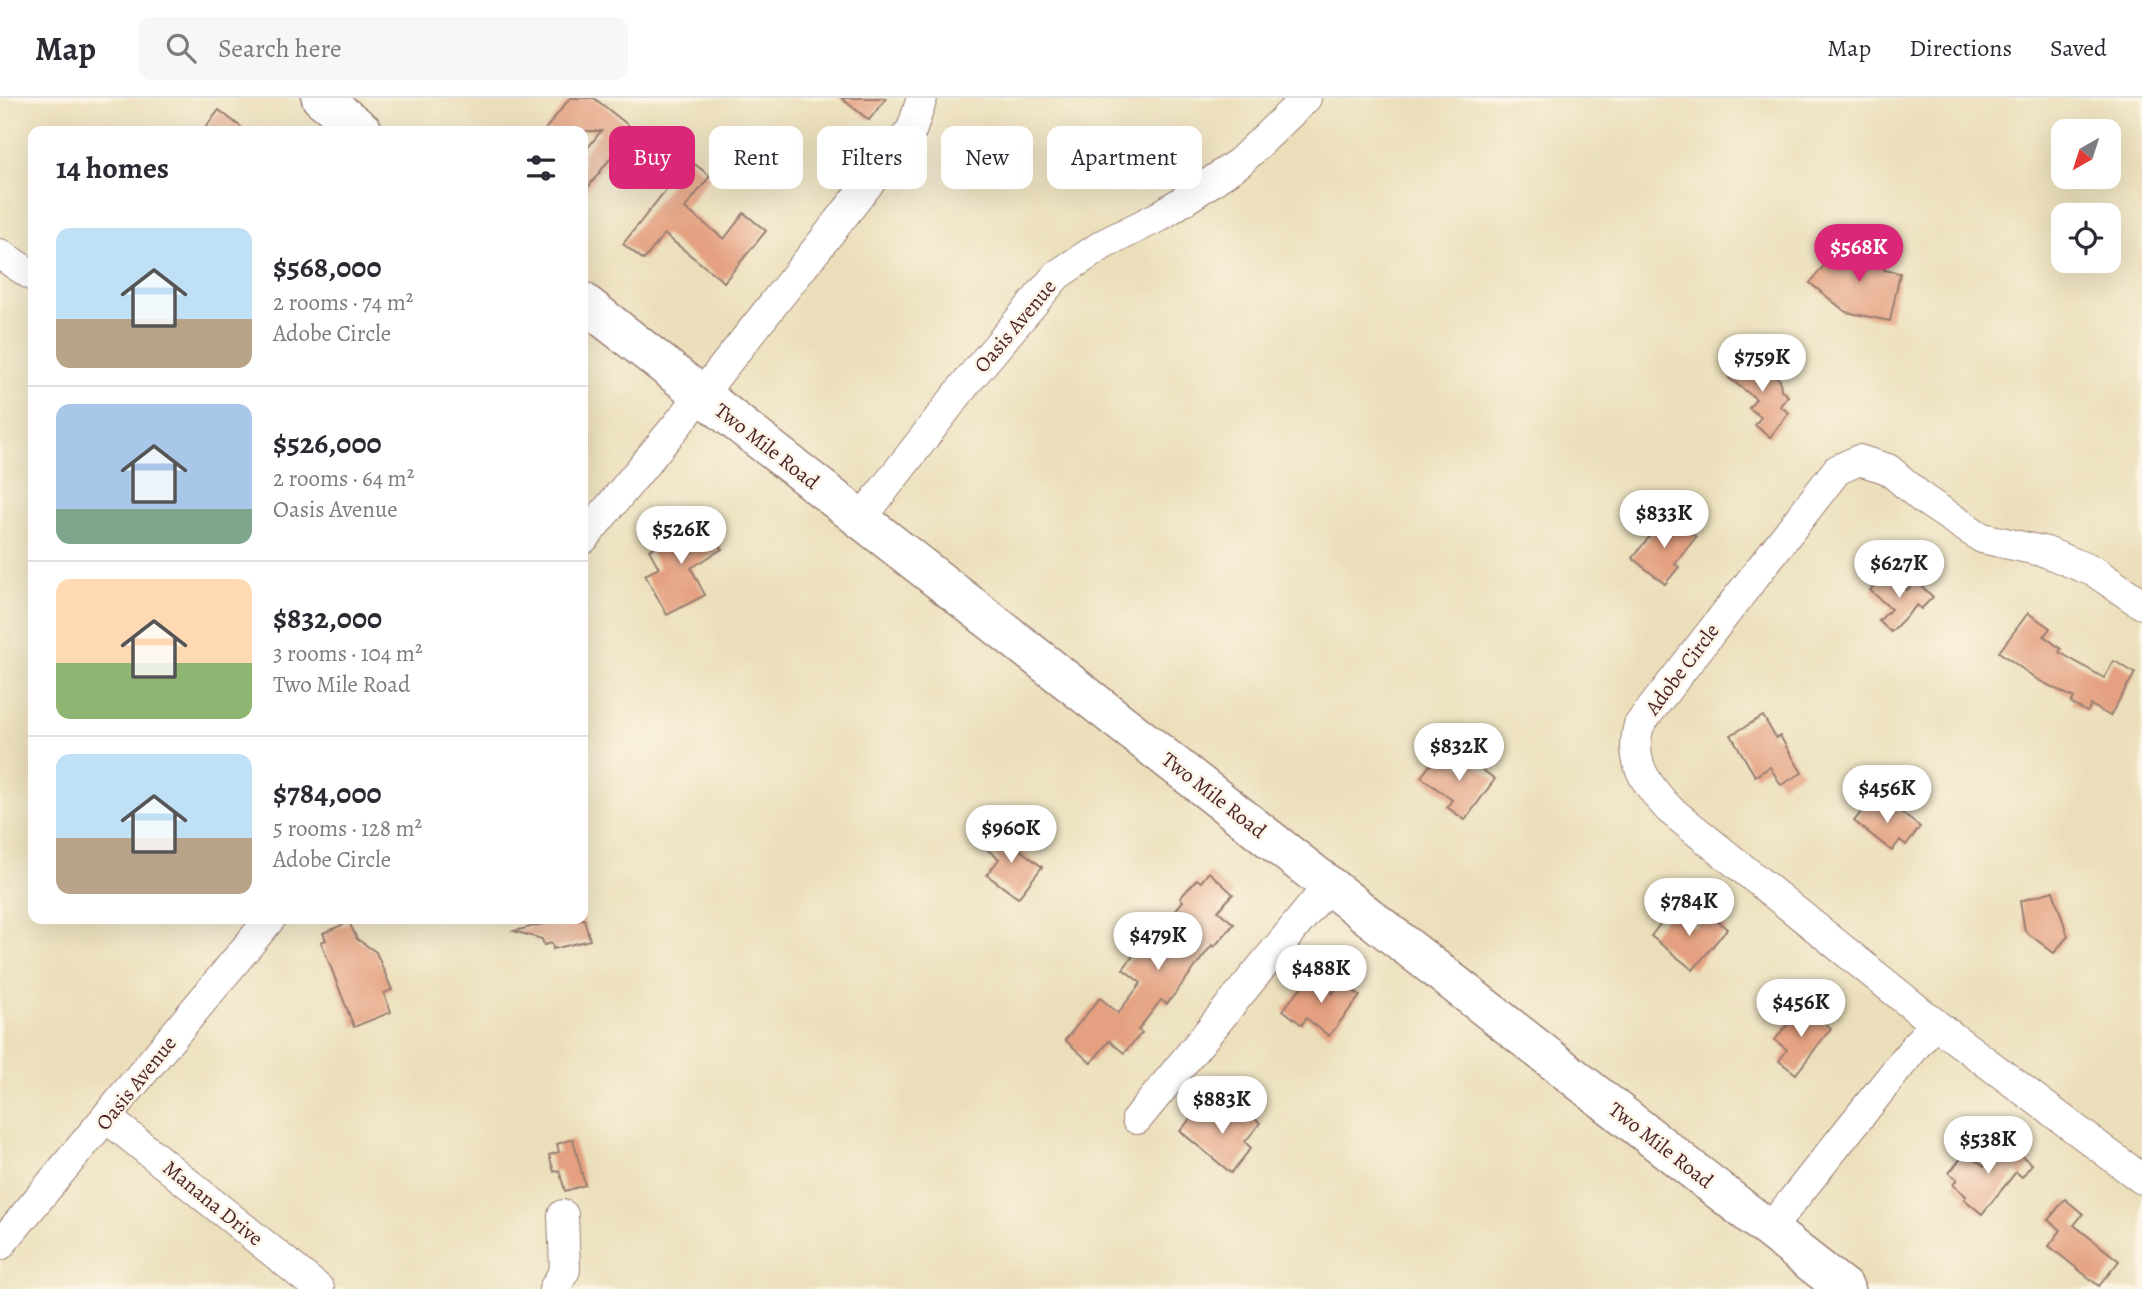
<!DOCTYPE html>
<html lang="en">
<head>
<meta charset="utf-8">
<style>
  :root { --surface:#fff; --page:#f7f7f7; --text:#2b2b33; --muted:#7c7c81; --line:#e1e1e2; --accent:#db2777 }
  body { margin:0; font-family:Alegreya,serif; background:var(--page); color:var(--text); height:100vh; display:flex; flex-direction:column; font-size:26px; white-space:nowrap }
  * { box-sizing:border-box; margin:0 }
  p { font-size:23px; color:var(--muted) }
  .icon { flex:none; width:38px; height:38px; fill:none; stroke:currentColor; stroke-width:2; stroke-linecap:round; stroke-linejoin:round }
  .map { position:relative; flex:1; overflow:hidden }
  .sheet { position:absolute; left:28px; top:28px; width:560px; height:798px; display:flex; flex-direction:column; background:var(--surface); border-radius:14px; box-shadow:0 7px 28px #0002 }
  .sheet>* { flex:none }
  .top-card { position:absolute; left:609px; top:28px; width:665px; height:63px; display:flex; gap:14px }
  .needle { width:46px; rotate:219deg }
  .tools { position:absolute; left:2051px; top:21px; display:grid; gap:14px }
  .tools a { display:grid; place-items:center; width:70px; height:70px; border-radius:14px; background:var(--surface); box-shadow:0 7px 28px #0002; font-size:35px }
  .price { position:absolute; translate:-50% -60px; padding:0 16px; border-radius:24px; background:#fff; color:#222; font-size:23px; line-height:46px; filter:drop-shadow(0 2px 4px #0008) }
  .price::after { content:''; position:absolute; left:50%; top:42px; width:21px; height:16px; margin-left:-10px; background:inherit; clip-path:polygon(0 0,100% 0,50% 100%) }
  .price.on { background:var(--accent); color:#fff }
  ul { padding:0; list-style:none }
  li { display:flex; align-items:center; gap:21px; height:175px; padding:0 28px }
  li+li { border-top:2px solid var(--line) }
  li span { display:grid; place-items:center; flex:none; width:196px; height:140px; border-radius:14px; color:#555 }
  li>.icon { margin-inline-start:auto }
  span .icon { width:84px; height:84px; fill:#fffc; stroke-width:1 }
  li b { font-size:30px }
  h2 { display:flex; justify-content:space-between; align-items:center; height:84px; padding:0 28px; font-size:30px }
  .tag { padding:0 24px; border-radius:14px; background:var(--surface); box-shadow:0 7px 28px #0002; font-size:24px; line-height:63px }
  .tag.on { background:var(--accent); color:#fff }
  header { display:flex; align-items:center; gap:42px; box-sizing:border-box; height:98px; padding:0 35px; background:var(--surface); border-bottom:2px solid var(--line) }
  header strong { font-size:33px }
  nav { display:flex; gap:38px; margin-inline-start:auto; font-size:24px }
  .search { width:490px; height:63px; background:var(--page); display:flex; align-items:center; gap:18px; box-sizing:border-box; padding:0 24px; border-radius:14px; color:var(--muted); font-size:26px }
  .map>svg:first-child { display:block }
  .building { fill:#e4a080 }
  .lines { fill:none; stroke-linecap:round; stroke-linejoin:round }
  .minor-casing { stroke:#9a7f73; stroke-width:32 }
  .major-casing { stroke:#9a7f73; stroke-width:41 }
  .minor { stroke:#fff; stroke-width:30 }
  .major { stroke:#fff; stroke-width:38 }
  .labels { text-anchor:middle; stroke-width:5; stroke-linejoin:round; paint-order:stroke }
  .street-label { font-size:21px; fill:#4a1f2b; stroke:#fcf5e5 }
</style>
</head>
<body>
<header>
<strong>Map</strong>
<div class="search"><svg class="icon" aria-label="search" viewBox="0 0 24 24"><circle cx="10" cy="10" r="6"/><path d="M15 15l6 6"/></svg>Search here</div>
<nav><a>Map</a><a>Directions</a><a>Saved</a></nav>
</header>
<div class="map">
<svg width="2142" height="1191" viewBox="0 0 2142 1191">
  <rect width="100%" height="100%" fill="#fcf5e5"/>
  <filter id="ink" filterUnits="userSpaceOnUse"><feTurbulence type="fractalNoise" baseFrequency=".0143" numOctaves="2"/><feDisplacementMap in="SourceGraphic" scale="14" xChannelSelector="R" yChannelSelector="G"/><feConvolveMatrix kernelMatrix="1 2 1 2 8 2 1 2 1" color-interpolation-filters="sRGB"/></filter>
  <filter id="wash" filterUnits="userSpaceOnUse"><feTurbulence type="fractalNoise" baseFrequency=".00686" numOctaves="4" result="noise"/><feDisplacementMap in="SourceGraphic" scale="28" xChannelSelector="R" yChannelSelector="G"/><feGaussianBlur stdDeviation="1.57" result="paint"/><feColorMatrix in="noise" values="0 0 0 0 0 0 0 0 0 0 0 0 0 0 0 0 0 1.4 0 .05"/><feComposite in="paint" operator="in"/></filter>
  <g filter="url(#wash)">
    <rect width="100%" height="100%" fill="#ebdfbb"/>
    <g id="blocks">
      <!-- building -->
      <g class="building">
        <path d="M 570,0 L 594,0 L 647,42 L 653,34 L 710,78 L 685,110 L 724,141 L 744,115 L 766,133 L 724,184 L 664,136 L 644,162 L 623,146 L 672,84 L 622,45 L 583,96 L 583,56 L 601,33 L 544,33 Z"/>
        <path d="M 841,0 L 886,0 L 869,22 Z"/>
        <path d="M 219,12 L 246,33 L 203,33 Z"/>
        <path d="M 1838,150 L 1887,160 L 1884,172 L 1900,175 L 1890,223 L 1846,214 L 1810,185 Z"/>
        <path d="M 1747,256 L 1780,282 L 1781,292 L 1788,298 L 1780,308 L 1789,315 L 1770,339 L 1755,327 L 1761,319 L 1749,310 L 1756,301 L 1729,280 Z"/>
        <path d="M 702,419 L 722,451 L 691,470 L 705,497 L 667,517 L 645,477 L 659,470 L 649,452 L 688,432 L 686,429 Z"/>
        <path d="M 1664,421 L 1670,425 L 1673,421 L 1696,439 L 1675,466 L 1679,469 L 1665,486 L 1632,460 Z"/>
        <path d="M 1888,474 L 1907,492 L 1916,483 L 1933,499 L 1921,511 L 1917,507 L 1891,534 L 1879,523 L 1891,511 L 1870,492 Z"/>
        <path d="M 2028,515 L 2050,530 L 2044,538 L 2061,551 L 2059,554 L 2104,580 L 2114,563 L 2135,575 L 2110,618 L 2091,607 L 2087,614 L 2071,605 L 2074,600 L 2038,582 L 1999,554 Z"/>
        <path d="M 1763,618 L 1776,640 L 1780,638 L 1802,675 L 1781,687 L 1770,669 L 1755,678 L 1731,637 Z"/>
        <path d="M 1440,654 L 1460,669 L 1466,660 L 1495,681 L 1465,722 L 1447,709 L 1452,702 L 1421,679 Z"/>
        <path d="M 1872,701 L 1889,715 L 1894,709 L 1920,729 L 1906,747 L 1900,742 L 1892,753 L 1854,723 Z"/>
        <path d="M 995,732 L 1042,769 L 1018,800 L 987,777 L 999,761 L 983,748 Z"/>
        <path d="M 1209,774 L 1233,796 L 1218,813 L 1234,826 L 1214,849 L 1212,847 L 1167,906 L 1161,902 L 1138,932 L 1142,935 L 1124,955 L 1109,943 L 1091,965 L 1065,942 L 1100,900 L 1118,915 L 1141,885 L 1123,871 L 1142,846 L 1161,860 L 1187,825 L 1174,814 L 1183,803 L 1180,800 L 1197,781 L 1201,784 Z"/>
        <path d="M 2053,793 L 2068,838 L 2054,855 L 2025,833 L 2020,803 Z"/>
        <path d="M 1671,812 L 1694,830 L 1707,815 L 1727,831 L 1693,872 L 1651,838 Z"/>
        <path d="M 564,821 L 584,821 L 590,842 L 553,851 L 552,845 L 544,847 L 542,841 L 514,833 Z"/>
        <path d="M 349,824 L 357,841 L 376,854 L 392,892 L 384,895 L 391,914 L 354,929 L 321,844 L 326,842 L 323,835 Z"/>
        <path d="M 1311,877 L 1333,895 L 1342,884 L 1360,898 L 1329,938 L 1306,920 L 1302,927 L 1283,912 Z"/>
        <path d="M 1802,908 L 1831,930 L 1796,976 L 1779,963 L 1787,952 L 1775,942 Z"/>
        <path d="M 1201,1008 L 1224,1027 L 1239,1008 L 1260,1025 L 1245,1044 L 1251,1050 L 1231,1075 L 1180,1033 Z"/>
        <path d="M 573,1041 L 585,1087 L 565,1093 L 559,1072 L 554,1074 L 549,1057 L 559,1054 L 557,1046 Z"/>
        <path d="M 2003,1044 L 2032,1066 L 2022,1079 L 2016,1074 L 1982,1116 L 1964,1101 L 1966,1098 L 1953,1087 L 1957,1081 L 1949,1075 L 1966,1054 L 1984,1068 Z"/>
        <path d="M 2065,1101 L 2083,1116 L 2074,1127 L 2119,1163 L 2099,1188 L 2049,1148 L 2061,1132 L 2048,1122 Z"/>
      </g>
    </g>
  </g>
  <g filter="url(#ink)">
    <use href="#blocks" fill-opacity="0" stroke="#9a7f73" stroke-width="2"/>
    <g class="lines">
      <!-- minor casing -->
      <g class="minor-casing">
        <g id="minor">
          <path d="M 0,156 L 33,178"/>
          <path d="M 861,421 L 967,284 L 1057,177 L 1104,146 L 1158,119 L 1198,93 L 1240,64 L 1306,0"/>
          <path d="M 583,441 L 686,316 L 912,31 L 922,0"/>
          <path d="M 2142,506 L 2095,474 L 2046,454 L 1982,440 L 1923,401 L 1888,371 L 1859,362 L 1837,372 L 1639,627 C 1629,663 1645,685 1669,711 L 1934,925 L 2142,1081"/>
          <path d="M 107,1020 L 319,1191"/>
          <path d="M 1137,1021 L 1329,787"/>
          <path d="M 1769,1132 L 1934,925"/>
          <path d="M 0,1147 L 270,821"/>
          <path d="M 554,1191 L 565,1172 L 563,1117"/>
        </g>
      </g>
      <!-- major casing -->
      <g class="major-casing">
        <g id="major">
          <path d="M 321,0 L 363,33"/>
          <path d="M 583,204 L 1845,1191"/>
        </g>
      </g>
      <!-- minor -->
      <use href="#minor" class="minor"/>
      <!-- major -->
      <use href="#major" class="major"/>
    </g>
  </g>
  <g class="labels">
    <!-- street labels -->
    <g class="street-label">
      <text transform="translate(1015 228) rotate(-50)" y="7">Oasis Avenue</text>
      <text transform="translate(767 348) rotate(38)" y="7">Two Mile Road</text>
      <text transform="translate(1682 571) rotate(-53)" y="7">Adobe Circle</text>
      <text transform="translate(1214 697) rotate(38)" y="7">Two Mile Road</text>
      <text transform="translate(136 985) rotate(-51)" y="7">Oasis Avenue</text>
      <text transform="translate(1661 1047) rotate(38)" y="7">Two Mile Road</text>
      <text transform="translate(213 1105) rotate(39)" y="7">Manana Drive</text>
    </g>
  </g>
</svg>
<div class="tools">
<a><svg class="needle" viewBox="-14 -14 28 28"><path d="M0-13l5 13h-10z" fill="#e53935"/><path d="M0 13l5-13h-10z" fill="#7c7c81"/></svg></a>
<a><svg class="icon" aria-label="locate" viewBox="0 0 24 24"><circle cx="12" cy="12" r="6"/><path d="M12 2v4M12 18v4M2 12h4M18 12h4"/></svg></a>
</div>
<b class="price on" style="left:1859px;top:186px">$568K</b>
<b class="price" style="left:1762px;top:296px">$759K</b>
<b class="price" style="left:1664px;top:452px">$833K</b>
<b class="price" style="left:681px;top:468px">$526K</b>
<b class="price" style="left:1899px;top:502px">$627K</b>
<b class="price" style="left:1459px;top:685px">$832K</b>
<b class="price" style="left:1887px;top:727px">$456K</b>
<b class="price" style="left:1011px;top:767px">$960K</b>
<b class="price" style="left:1689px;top:840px">$784K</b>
<b class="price" style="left:1158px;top:874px">$479K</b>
<b class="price" style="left:1321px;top:907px">$488K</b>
<b class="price" style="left:1801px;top:941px">$456K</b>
<b class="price" style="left:1222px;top:1038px">$883K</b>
<b class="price" style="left:1988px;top:1078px">$538K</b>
<div class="top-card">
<a class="tag on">Buy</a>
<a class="tag">Rent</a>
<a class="tag">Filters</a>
<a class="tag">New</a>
<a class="tag">Apartment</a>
</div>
<section class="sheet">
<h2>14 homes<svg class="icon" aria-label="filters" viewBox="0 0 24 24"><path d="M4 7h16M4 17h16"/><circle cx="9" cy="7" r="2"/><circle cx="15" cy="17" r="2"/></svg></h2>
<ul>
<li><span style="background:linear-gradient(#bfe0f5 65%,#b9a48a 0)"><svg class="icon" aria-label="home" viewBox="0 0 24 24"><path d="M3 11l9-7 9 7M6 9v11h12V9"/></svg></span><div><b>$568,000</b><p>2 rooms · 74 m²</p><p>Adobe Circle</p></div></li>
<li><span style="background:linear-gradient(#a9c7e8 75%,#7fa58c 0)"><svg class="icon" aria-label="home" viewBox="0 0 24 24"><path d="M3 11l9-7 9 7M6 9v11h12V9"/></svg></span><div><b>$526,000</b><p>2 rooms · 64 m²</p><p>Oasis Avenue</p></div></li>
<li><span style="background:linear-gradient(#ffd9b3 60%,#8fb573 0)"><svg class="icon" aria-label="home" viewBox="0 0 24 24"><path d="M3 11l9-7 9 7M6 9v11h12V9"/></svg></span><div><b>$832,000</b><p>3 rooms · 104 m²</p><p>Two Mile Road</p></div></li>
<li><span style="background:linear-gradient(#bfe0f5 60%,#b9a48a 0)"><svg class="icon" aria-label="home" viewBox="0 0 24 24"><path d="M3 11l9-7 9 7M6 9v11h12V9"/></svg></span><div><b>$784,000</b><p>5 rooms · 128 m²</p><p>Adobe Circle</p></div></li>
</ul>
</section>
</div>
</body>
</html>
